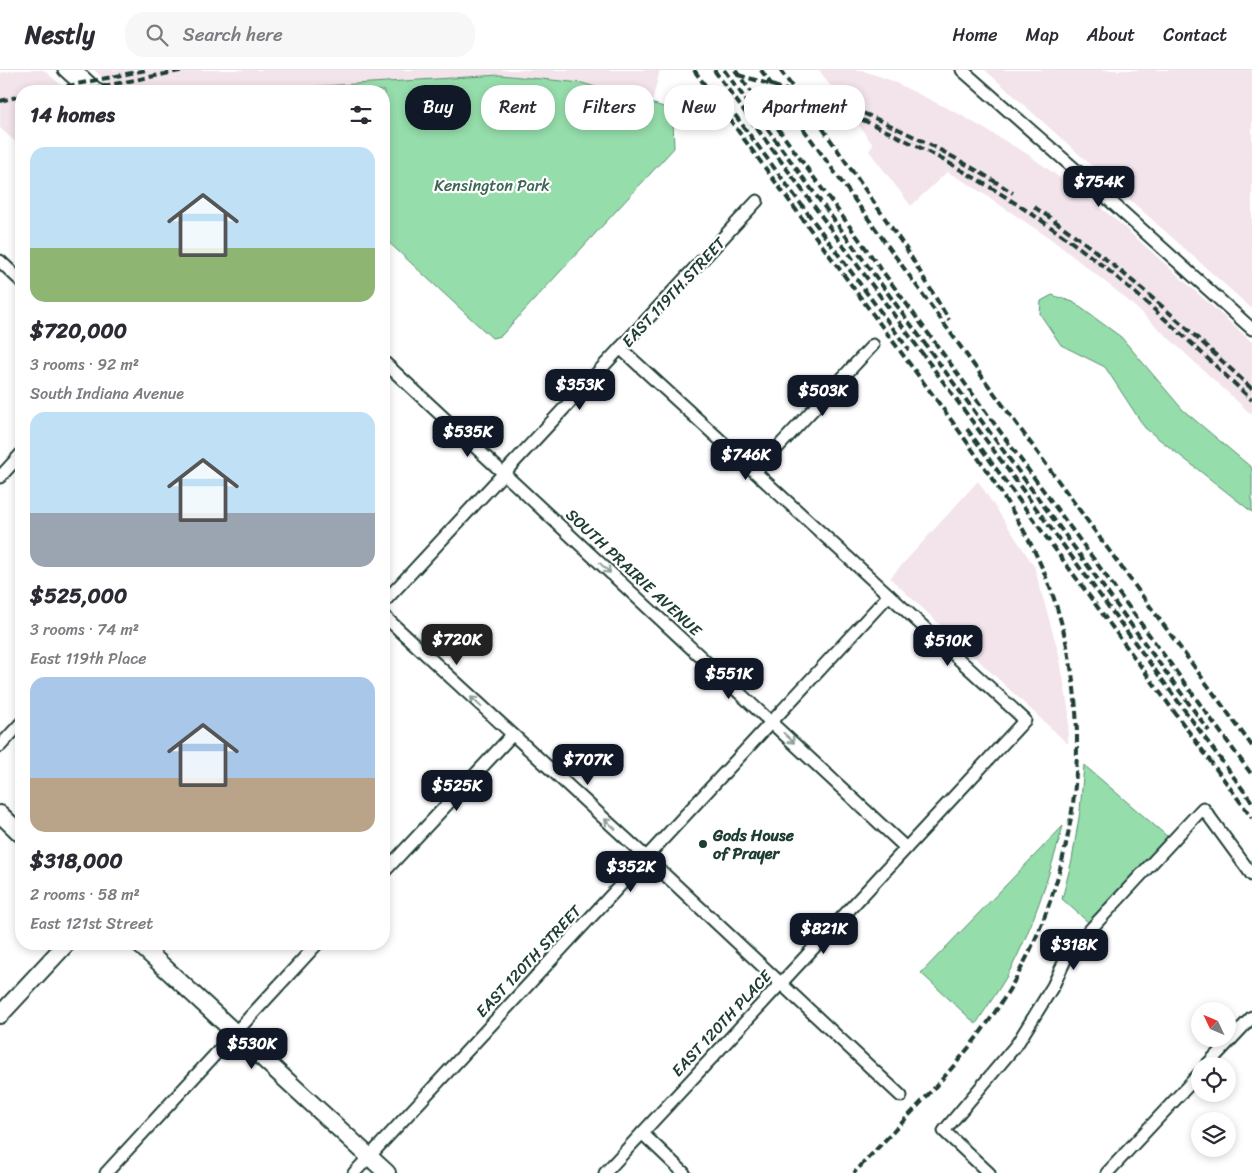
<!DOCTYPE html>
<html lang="en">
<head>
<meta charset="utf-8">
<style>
  :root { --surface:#fff; --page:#f7f7f7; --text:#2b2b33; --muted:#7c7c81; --line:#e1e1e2; --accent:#111827 }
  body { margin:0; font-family:Sriracha,sans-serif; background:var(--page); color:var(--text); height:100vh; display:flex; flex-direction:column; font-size:19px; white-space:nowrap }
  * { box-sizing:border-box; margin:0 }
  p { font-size:16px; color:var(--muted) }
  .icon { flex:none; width:28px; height:28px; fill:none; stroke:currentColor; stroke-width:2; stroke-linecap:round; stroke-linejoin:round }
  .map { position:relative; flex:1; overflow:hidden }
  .sheet { position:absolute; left:15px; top:15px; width:375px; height:865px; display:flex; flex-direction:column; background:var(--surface); border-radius:20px; box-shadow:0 2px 8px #0003 }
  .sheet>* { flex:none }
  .hud { position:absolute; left:405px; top:15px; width:475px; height:45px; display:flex; gap:10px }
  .needle { width:32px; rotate:314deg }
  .buttons { position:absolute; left:1191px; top:932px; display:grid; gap:10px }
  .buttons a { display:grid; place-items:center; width:45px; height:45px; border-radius:50%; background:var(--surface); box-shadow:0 2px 8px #0003; font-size:25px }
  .price { position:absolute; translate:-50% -42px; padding:0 11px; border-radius:10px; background:var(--accent); color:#fff; font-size:16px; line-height:32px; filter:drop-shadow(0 1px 2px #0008) }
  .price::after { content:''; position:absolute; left:50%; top:30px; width:15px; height:11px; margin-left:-8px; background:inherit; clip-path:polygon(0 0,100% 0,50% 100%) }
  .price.selected { background:#222; color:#fff }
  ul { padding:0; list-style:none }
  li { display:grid; align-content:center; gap:10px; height:265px; padding:0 15px }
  li span { display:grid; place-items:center; height:155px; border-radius:15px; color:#555 }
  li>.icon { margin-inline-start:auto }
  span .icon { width:90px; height:90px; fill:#fffc; stroke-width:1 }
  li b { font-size:21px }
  h2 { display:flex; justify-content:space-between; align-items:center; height:60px; padding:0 15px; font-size:21px }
  .pill { padding:0 18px; border-radius:20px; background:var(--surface); box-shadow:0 2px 8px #0003; font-size:18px; line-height:45px }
  .pill.selected { background:var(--accent); color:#fff }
  header { display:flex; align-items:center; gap:30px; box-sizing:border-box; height:70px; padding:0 25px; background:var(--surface); border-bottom:1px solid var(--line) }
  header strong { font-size:24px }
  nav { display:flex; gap:28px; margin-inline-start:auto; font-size:18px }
  .search { width:350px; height:45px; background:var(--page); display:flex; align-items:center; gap:12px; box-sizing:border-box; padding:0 18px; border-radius:20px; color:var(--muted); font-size:19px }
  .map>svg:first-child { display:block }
  .built { fill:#f3e4eb }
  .green { fill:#95ddab; stroke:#5a8d70 }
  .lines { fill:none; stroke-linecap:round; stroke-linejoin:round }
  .street-casing { stroke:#1f3d34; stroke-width:15 }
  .secondary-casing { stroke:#1f3d34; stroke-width:20 }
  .street { stroke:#fff; stroke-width:11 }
  .secondary { stroke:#fff; stroke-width:16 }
  .rail { stroke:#1f3d34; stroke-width:4; stroke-dasharray:8 4; stroke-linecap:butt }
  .oneway { stroke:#8f9e9a }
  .poi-dot { fill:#1f3d34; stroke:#fff; stroke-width:2 }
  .labels { text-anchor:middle; stroke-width:4.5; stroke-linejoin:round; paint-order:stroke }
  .park-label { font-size:16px; fill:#3c6552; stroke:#fff }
  .street-label { font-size:16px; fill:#1f3d34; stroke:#fff }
  .poi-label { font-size:16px; font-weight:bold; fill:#1f3d34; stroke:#fff; text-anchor:start }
</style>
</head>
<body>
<header>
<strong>Nestly</strong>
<div class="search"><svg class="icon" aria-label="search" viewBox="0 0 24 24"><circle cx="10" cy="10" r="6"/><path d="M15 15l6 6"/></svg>Search here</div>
<nav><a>Home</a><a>Map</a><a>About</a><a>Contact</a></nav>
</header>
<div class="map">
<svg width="1252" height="1103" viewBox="0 0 1252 1103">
  <rect width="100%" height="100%" fill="#fff"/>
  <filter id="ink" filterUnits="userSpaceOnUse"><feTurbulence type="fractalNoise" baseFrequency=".02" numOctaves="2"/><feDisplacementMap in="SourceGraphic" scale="10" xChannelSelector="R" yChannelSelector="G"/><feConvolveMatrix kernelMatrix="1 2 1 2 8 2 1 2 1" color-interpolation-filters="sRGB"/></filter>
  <g filter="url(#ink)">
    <!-- built -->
    <g class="built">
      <path d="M 16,0 L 44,0 L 68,21 L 21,21 L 21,77 L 0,58 L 0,3 Z"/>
      <path d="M 94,0 L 660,0 L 652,32 L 582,13 L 500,5 L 242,21 L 230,21 L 228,19 L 226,21 L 117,21 Z"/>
      <path d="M 819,0 L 861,0 L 890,10 L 959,44 L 1029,85 L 1114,148 L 1252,272 L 1252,345 L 1123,226 L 1051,169 L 967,113 L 947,102 L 911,136 L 869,81 L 873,75 Z"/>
      <path d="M 985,0 L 1252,0 L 1252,239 Z"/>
      <path d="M 978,411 L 1034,496 L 1059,584 L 1069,643 L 1068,674 L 890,508 Z"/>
    </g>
    <!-- green -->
    <g class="green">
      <path d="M 500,5 L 582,13 L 681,42 L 673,51 L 674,78 L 501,266 L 492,268 L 384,168 L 384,21 L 242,21 Z"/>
      <path d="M 1052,225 L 1073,232 L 1121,267 L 1183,340 L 1252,398 L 1252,442 L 1145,358 L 1105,297 L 1061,275 L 1040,244 L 1041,231 Z"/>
      <path d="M 1084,695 L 1168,767 L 1089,853 L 1062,829 L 1072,790 L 1080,741 Z"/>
      <path d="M 1063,756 C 1049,806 1032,861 1007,906 C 997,923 986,938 976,954 L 921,903 Z"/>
    </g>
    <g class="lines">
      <!-- street casing -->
      <g class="street-casing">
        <g id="street">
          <path d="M 64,0 L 87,21"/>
          <path d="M 76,0 L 99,21"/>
          <path d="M 962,0 L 1077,101 L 1252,259"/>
          <path d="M 0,191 L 21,211"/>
          <path d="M 384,292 L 906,778"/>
          <path d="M 755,402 L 873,275"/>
          <path d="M 0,407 L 21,384"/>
          <path d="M 384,532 L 757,131"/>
          <path d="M 384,546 L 646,787 L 901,1026"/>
          <path d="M 0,676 L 21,653"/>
          <path d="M 384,802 L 512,665"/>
          <path d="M 1206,996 L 1252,947"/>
          <path d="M 642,1063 L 684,1103"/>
          <path d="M 106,1103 L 317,874"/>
          <path d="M 354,1103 L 889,525"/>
          <path d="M 605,1103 L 1025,650 L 620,278"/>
          <path d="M 989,1103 L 944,1061 L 1017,974 L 1053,916 L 1066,888 L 1076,875 L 1203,738 L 1252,805"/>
          <path d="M 1107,1103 L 1200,1003"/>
        </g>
      </g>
      <!-- secondary casing -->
      <g class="secondary-casing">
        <g id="secondary">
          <path d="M 0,744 L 21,764"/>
          <path d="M 139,874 L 387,1103"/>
          <path d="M 0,945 L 66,874"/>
        </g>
      </g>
      <!-- street -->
      <use href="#street" class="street"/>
      <!-- secondary -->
      <use href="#secondary" class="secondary"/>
      <!-- rail -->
      <g class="rail">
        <path d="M 694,0 C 758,89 824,178 889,266 C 936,330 986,393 1025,463 C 1102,602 1090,780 1012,915 C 971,986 909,1044 854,1103"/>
        <path d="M 714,0 L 1252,732"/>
        <path d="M 724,0 L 1209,661"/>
        <path d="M 735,0 L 1252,705"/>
        <path d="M 761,0 L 986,312 L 1252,676"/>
        <path d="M 780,0 L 814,46 L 907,180 L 949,250"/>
        <path d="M 738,5 C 869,41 1002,115 1108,200 C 1158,241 1205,286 1252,330"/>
        <path d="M 43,21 L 146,0"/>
        <path d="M 79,21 L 185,0"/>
        <path d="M 819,25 C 886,51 952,83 1013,123"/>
        <path d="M 0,31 L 21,26"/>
        <path d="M 735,45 L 909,280"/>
        <path d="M 1034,137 C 1113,189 1183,254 1252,319"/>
        <path d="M 967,359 L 1252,748"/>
      </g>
    </g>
    <!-- one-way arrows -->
    <defs><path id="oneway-shaft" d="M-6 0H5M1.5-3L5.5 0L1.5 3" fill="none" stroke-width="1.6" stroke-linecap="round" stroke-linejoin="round" transform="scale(1.25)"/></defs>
    <g class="oneway">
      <use href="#oneway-shaft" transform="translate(605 498) rotate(43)"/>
      <use href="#oneway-shaft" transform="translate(476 632) rotate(-137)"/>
      <use href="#oneway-shaft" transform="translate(789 668) rotate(43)"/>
      <use href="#oneway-shaft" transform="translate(610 754) rotate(-137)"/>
    </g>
  </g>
  <!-- markers -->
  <circle class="poi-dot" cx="703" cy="774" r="5"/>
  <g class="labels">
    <!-- park labels -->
    <g class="park-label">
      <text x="492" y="121">Kensington Park</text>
    </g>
    <!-- street labels -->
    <g class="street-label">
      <text transform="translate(673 222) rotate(-47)" y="6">EAST 119TH STREET</text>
      <text transform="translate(634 502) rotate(43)" y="6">SOUTH PRAIRIE AVENUE</text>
      <text transform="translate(528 891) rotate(-47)" y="6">EAST 120TH STREET</text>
      <text transform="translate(721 953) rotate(-47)" y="6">EAST 120TH PLACE</text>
    </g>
    <!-- poi labels -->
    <g class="poi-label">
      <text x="713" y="771">Gods House<tspan x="713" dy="18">of Prayer</tspan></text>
    </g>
  </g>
</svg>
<div class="buttons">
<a><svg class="needle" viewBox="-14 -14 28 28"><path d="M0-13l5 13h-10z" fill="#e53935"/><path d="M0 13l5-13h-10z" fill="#7c7c81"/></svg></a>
<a><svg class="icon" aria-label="locate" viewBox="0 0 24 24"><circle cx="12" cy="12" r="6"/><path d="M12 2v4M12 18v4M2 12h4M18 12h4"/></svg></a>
<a><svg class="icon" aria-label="layers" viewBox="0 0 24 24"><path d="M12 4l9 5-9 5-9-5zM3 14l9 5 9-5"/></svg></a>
</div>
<b class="price" style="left:1099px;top:138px">$754K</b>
<b class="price" style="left:580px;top:341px">$353K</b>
<b class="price" style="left:823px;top:347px">$503K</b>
<b class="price" style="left:468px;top:388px">$535K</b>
<b class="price" style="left:746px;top:411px">$746K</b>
<b class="price selected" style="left:457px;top:596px">$720K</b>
<b class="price" style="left:948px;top:597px">$510K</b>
<b class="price" style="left:729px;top:630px">$551K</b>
<b class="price" style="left:588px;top:716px">$707K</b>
<b class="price" style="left:457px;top:742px">$525K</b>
<b class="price" style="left:631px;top:823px">$352K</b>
<b class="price" style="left:824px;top:885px">$821K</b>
<b class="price" style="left:1074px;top:901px">$318K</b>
<b class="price" style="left:252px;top:1000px">$530K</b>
<div class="hud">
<a class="pill selected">Buy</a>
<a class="pill">Rent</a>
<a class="pill">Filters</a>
<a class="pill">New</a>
<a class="pill">Apartment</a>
</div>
<section class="sheet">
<h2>14 homes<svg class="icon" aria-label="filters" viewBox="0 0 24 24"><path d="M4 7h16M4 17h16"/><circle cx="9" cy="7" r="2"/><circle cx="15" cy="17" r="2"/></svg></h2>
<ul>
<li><span style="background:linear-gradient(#bfe0f5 65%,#8fb573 0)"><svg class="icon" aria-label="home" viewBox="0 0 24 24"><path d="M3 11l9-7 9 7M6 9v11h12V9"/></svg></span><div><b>$720,000</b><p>3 rooms · 92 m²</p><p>South Indiana Avenue</p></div></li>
<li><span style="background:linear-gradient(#bfe0f5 65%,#9aa5b1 0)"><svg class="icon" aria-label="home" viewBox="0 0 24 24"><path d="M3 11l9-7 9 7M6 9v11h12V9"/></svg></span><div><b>$525,000</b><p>3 rooms · 74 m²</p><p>East 119th Place</p></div></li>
<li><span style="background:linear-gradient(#a9c7e8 65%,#b9a48a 0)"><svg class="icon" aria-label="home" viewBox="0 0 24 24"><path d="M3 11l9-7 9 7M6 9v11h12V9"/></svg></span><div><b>$318,000</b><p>2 rooms · 58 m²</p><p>East 121st Street</p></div></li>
</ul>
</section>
</div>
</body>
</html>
